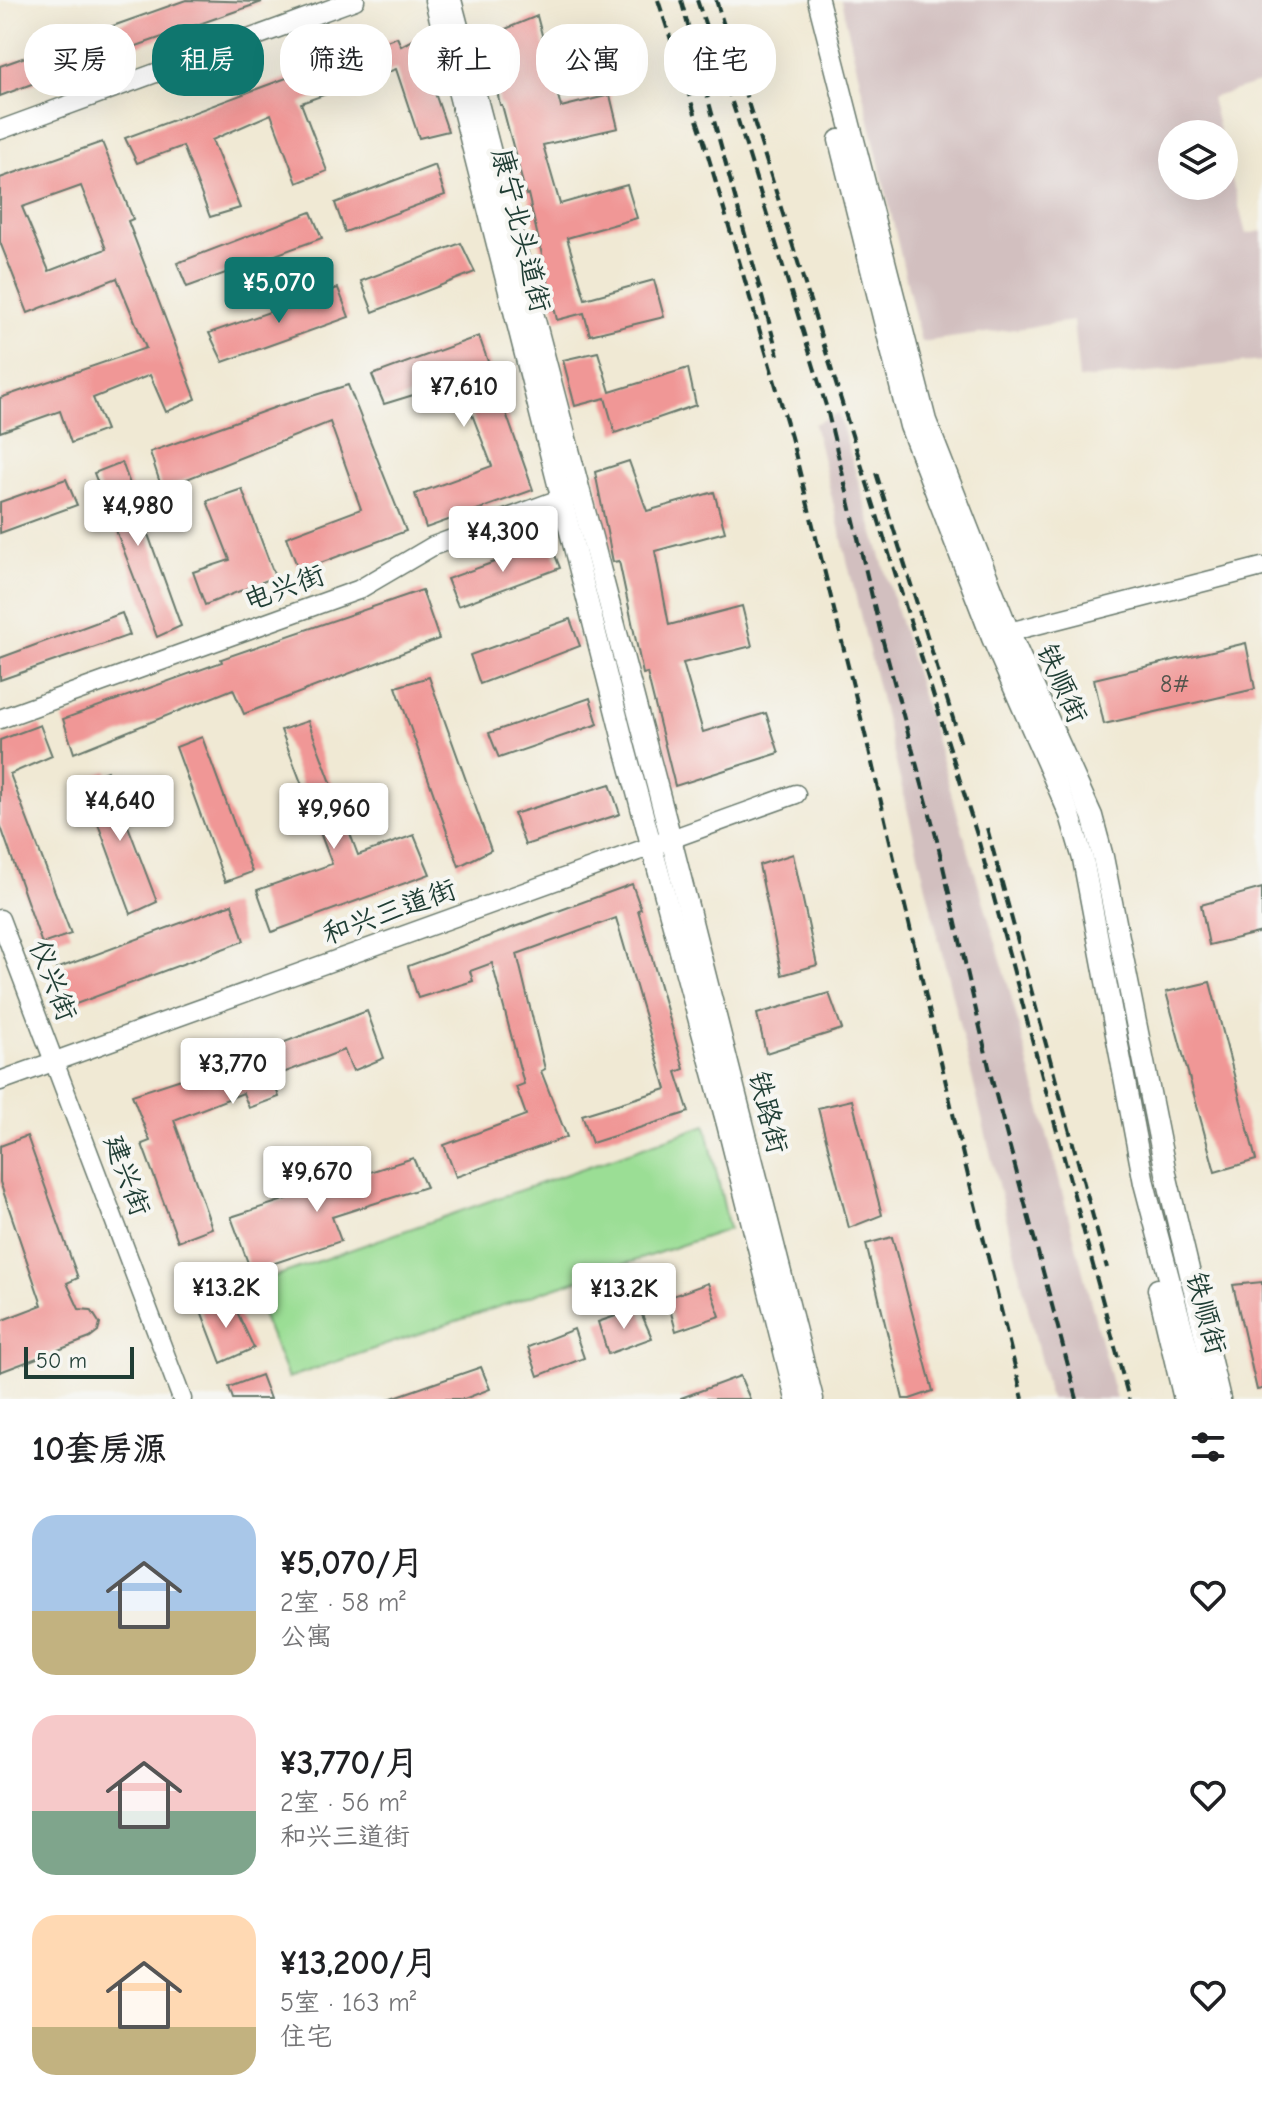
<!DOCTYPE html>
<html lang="zh">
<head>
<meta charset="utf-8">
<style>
  :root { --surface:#fff; --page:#f6f6f6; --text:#202124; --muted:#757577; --accent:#0f766e }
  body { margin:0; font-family:"Comic Neue","LXGW WenKai TC",sans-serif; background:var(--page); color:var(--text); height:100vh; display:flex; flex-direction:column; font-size:30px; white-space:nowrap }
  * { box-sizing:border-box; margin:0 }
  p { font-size:26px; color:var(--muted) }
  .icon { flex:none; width:44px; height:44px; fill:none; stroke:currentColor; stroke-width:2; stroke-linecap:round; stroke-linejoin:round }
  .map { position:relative; height:1399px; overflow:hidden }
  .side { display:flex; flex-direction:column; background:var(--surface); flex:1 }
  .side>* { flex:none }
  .guide { position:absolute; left:24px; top:24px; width:800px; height:72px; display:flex; gap:16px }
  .controls { position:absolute; left:1158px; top:120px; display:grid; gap:16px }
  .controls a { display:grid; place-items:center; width:80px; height:80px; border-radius:50%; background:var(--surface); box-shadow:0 8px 32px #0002; font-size:40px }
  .scale { position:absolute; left:24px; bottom:20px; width:110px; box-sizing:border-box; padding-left:8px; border:4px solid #1f3d34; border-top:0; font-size:22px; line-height:28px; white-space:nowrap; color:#1f3d34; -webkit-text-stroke:6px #f6f6f2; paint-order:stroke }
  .price { position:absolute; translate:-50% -68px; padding:0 18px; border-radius:8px; background:#fff; color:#222; font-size:26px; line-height:52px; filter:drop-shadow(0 2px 4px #0008) }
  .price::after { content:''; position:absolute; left:50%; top:48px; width:24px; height:18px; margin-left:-12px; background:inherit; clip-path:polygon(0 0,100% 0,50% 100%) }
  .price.current { background:var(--accent); color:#fff }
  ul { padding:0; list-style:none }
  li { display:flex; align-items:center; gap:24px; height:200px; padding:0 32px }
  li span { display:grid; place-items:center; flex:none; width:224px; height:160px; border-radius:24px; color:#555 }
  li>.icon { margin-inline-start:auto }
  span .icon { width:96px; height:96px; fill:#fffc; stroke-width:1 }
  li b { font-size:34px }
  h2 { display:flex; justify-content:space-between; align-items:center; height:96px; padding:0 32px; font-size:34px }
  .tag { padding:0 28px; border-radius:32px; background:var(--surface); box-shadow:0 8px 32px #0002; font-size:28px; line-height:72px }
  .tag.current { background:var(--accent); color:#fff }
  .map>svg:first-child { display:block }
  .industrial { fill:#d2bfbf }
  .green { fill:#9bde95; stroke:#5d8e64; stroke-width:2 }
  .building { fill:#f09796; fill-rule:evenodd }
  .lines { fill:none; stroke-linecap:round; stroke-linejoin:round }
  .tertiary-casing { stroke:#68796c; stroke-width:21 }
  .secondary-casing { stroke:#68796c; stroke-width:23 }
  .tertiary { stroke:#fff; stroke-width:18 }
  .secondary { stroke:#fff; stroke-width:20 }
  .rail { stroke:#1f3d34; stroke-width:4; stroke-dasharray:12 6; stroke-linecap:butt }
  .labels { text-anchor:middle; stroke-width:8; stroke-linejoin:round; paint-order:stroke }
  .number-label { font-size:24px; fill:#53544c }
  .street-label { font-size:28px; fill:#1f3d34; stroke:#f6f6f2 }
</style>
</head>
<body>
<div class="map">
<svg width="1262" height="1399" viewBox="0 0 1262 1399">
  <rect width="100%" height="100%" fill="#f6f6f2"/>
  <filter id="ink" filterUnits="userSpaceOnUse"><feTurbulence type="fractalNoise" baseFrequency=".0125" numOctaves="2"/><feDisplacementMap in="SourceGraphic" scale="16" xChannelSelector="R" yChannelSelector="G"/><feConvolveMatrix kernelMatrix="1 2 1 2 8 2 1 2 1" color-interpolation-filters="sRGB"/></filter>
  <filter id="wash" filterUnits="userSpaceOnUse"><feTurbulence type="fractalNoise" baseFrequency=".006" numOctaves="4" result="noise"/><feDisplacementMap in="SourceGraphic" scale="32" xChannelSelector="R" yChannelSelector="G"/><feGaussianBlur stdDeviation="1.8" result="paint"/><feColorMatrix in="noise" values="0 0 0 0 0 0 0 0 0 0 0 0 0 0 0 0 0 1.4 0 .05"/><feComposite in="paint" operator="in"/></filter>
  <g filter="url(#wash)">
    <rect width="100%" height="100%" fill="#f0e9d4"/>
    <!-- industrial -->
    <g class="industrial">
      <path d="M 841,0 L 1262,0 L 1262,82 L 1211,98 L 1220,134 L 1172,134 L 1172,186 L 1224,186 L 1224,149 L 1246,234 L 1262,231 L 1262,361 L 1079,379 L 1073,321 L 921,342 Z"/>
      <path d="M 838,413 L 1007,980 L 1116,1399 L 1050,1399 L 814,424 Z"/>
    </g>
    <!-- green -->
    <path class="green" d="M 706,1125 L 729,1229 L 288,1378 L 250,1285 Z"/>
    <g id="blocks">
      <!-- building -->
      <g class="building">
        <path d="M 186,0 L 262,2 L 91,62 L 90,58 L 73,65 L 74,68 L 0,96 L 0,66 Z"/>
        <path d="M 537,16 L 561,107 L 610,95 L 618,128 L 543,145 L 560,204 L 627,185 L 637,218 L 567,238 L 585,299 L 654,280 L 664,317 L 590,335 L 584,313 L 557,320 L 528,194 L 526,195 L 502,105 L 500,105 L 486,37 Z"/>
        <path d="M 397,37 L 401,46 L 416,38 L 448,131 L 419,138 L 396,69 L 301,103 L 327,171 L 297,183 L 271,114 L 212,140 L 240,208 L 210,217 L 183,146 L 137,163 L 125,138 Z"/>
        <path d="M 102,142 L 133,219 L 128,221 L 196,399 L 166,412 L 150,375 L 93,398 L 106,430 L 71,443 L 60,411 L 0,432 L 0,398 L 146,348 L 117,278 L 28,313 L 0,242 L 0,178 ZM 81,186 L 106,249 L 49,271 L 22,207 Z"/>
        <path d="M 435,165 L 445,195 L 345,232 L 335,203 Z"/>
        <path d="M 311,212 L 322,238 L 187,287 L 177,263 Z"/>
        <path d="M 461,243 L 475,272 L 373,312 L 361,281 Z"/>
        <path d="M 338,288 L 349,317 L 223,362 L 209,333 Z"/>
        <path d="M 479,336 L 533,490 L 426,528 L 415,494 L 492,466 L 459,381 L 384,404 L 372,375 Z"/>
        <path d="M 598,352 L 610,392 L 688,368 L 696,405 L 615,433 L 605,398 L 575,406 L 563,360 Z"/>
        <path d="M 348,385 L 406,531 L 299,571 L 286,537 L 361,509 L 330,422 L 162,489 L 150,452 L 276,407 Z"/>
        <path d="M 629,461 L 647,511 L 714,492 L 725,532 L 655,551 L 669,625 L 742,606 L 752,646 L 683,663 L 703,732 L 766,713 L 779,753 L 675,786 L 647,673 L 643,674 L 619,561 L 613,562 L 595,472 Z"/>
        <path d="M 122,462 L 181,626 L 157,637 L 94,473 Z"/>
        <path d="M 66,479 L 77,505 L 0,533 L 0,502 Z"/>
        <path d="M 242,489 L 275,577 L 205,605 L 193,572 L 230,560 L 207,501 Z"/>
        <path d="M 550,542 L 560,568 L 458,606 L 447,579 Z"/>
        <path d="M 422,590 L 439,639 L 244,714 L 233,689 L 74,753 L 63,719 L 222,662 L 221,659 Z"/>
        <path d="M 122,613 L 130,635 L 0,680 L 0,658 Z"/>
        <path d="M 570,619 L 580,646 L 480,684 L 470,655 Z"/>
        <path d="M 1246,643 L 1255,689 L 1104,724 L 1094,679 Z"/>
        <path d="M 429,677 L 491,850 L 459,866 L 396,687 Z"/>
        <path d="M 590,698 L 598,724 L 499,758 L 489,733 Z"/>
        <path d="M 308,721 L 358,855 L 414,835 L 430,874 L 272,932 L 257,890 L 332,864 L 281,730 Z"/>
        <path d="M 40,725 L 52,756 L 10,774 L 71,934 L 42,944 L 0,824 L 0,740 Z"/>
        <path d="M 202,737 L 252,872 L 225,882 L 176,747 Z"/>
        <path d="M 107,771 L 157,902 L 131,914 L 82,780 Z"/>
        <path d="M 610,784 L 620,814 L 525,845 L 514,814 Z"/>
        <path d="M 793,854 L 817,965 L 782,975 L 759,865 Z"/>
        <path d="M 632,884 L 641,909 L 638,910 L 684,1069 L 676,1072 L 689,1112 L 592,1143 L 582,1115 L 666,1089 L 616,918 L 517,954 L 545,1069 L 541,1071 L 567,1137 L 456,1177 L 444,1145 L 526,1115 L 516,1087 L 524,1084 L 492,963 L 470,971 L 473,981 L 418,998 L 408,966 Z"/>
        <path d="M 1262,888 L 1262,932 L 1209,945 L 1201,905 Z"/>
        <path d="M 232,904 L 244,941 L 68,1007 L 56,969 Z"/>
        <path d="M 1210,982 L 1256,1160 L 1215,1172 L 1166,992 Z"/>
        <path d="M 829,993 L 842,1029 L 766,1053 L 757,1014 Z"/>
        <path d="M 367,1011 L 384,1058 L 353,1071 L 344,1050 L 272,1077 L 279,1097 L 249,1108 L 243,1093 L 174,1120 L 212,1228 L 178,1241 L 142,1144 L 150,1141 L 132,1095 L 221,1066 Z"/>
        <path d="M 852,1100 L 882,1215 L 849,1228 L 818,1108 Z"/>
        <path d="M 27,1136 L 78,1278 L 67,1283 L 79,1309 L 91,1310 L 100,1324 L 98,1332 L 90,1338 L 0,1372 L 0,1321 L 42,1305 L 0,1182 L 0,1146 Z"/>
        <path d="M 413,1158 L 426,1187 L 332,1217 L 341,1241 L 251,1271 L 231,1217 Z"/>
        <path d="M 892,1237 L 933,1391 L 910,1399 L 903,1399 L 866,1244 Z"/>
        <path d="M 1262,1282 L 1262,1389 L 1257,1390 L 1233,1285 Z"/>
        <path d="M 708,1283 L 720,1316 L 676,1331 L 667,1298 Z"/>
        <path d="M 230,1297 L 254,1348 L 221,1363 L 200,1308 Z"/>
        <path d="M 639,1308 L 652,1338 L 608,1354 L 598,1322 Z"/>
        <path d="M 574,1329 L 584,1358 L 538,1376 L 528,1347 Z"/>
        <path d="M 481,1367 L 490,1389 L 464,1399 L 389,1399 Z"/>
        <path d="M 261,1375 L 270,1399 L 233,1399 L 229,1387 Z"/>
        <path d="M 740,1376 L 750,1399 L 681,1399 L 681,1398 Z"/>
      </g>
    </g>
  </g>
  <g filter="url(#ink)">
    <use href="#blocks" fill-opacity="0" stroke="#68796c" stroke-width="2"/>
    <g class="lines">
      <!-- tertiary casing -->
      <g class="tertiary-casing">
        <g id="tertiary">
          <path d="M 0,130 L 355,0"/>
          <path d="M 1009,632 L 1262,567"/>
          <path d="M 0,719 L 358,590 L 433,546 L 573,494"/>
          <path d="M 0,919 L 182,1399"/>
          <path d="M 0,1081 L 796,794"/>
        </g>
      </g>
      <!-- secondary casing -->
      <g class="secondary-casing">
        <g id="secondary">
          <path d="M 435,0 L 626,752 L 727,1124 L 796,1399"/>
          <path d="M 451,0 L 671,839 L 813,1399"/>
          <path d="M 818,0 L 926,421 L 1009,632 L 1092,816 L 1103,857 L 1167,1178 L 1220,1399"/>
          <path d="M 839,140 L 910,426 L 992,638 L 1070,815 L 1083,859 L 1144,1183 L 1201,1399"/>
          <path d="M 1158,1289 L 1184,1399"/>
        </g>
      </g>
      <!-- tertiary -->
      <use href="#tertiary" class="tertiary"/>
      <!-- secondary -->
      <use href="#secondary" class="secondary"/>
      <!-- rail -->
      <g class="rail">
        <path d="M 658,0 L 702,135 L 791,437 L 869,750 L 957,1131 L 1023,1399"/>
        <path d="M 681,0 L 778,355"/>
        <path d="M 697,0 L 736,114 L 827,409 L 881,634 L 936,836 L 992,1080 L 1077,1399"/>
        <path d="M 716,0 L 977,835 L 1129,1399"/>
        <path d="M 876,473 L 961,744"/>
        <path d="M 987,828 L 1107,1268"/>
      </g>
    </g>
  </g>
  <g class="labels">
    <!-- number labels -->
    <g class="number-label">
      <text x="1175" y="692">8#</text>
    </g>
    <!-- street labels -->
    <g class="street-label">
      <text transform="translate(522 230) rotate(76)" y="10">康宁北头道街</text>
      <text transform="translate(284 587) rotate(-20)" y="10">电兴街</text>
      <text transform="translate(1063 683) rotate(66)" y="10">铁顺街</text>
      <text transform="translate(389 911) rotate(-20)" y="10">和兴三道街</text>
      <text transform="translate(54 980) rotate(69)" y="10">仪兴街</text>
      <text transform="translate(769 1112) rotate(76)" y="10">铁路街</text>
      <text transform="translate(128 1175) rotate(70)" y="10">建兴街</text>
      <text transform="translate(1207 1313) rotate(75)" y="10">铁顺街</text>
    </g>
  </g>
</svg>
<div class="controls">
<a><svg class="icon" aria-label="layers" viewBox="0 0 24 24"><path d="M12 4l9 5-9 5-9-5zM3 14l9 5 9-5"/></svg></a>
</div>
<div class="scale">50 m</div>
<b class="price current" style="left:279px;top:325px">¥5,070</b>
<b class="price" style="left:464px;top:429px">¥7,610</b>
<b class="price" style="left:138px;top:548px">¥4,980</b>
<b class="price" style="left:503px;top:574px">¥4,300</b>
<b class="price" style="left:120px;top:843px">¥4,640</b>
<b class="price" style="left:334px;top:851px">¥9,960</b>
<b class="price" style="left:233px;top:1106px">¥3,770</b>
<b class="price" style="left:317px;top:1214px">¥9,670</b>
<b class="price" style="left:226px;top:1330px">¥13.2K</b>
<b class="price" style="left:624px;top:1331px">¥13.2K</b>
<div class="guide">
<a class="tag">买房</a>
<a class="tag current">租房</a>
<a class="tag">筛选</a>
<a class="tag">新上</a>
<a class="tag">公寓</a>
<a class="tag">住宅</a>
</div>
</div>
<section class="side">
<h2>10套房源<svg class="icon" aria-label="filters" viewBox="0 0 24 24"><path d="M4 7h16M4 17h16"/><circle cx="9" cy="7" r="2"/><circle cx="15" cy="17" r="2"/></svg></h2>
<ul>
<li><span style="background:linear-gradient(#a9c7e8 60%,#c2b280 0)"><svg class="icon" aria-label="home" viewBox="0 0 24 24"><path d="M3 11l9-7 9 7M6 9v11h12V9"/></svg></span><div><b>¥5,070/月</b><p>2室 · 58 m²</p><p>公寓</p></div><svg class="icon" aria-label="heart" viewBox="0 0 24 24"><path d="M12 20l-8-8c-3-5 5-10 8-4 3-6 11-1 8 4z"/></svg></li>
<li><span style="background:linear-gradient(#f6c9c9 60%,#7fa58c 0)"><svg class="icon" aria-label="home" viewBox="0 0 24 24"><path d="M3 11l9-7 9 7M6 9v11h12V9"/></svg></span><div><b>¥3,770/月</b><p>2室 · 56 m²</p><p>和兴三道街</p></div><svg class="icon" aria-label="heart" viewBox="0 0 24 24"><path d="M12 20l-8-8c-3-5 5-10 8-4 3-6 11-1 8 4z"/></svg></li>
<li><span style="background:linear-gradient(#ffd9b3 70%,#c2b280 0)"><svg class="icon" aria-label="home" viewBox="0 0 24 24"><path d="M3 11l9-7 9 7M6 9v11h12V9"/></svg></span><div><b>¥13,200/月</b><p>5室 · 163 m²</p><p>住宅</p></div><svg class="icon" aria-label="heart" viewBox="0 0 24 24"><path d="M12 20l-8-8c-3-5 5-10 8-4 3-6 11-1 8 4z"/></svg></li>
</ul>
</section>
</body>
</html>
